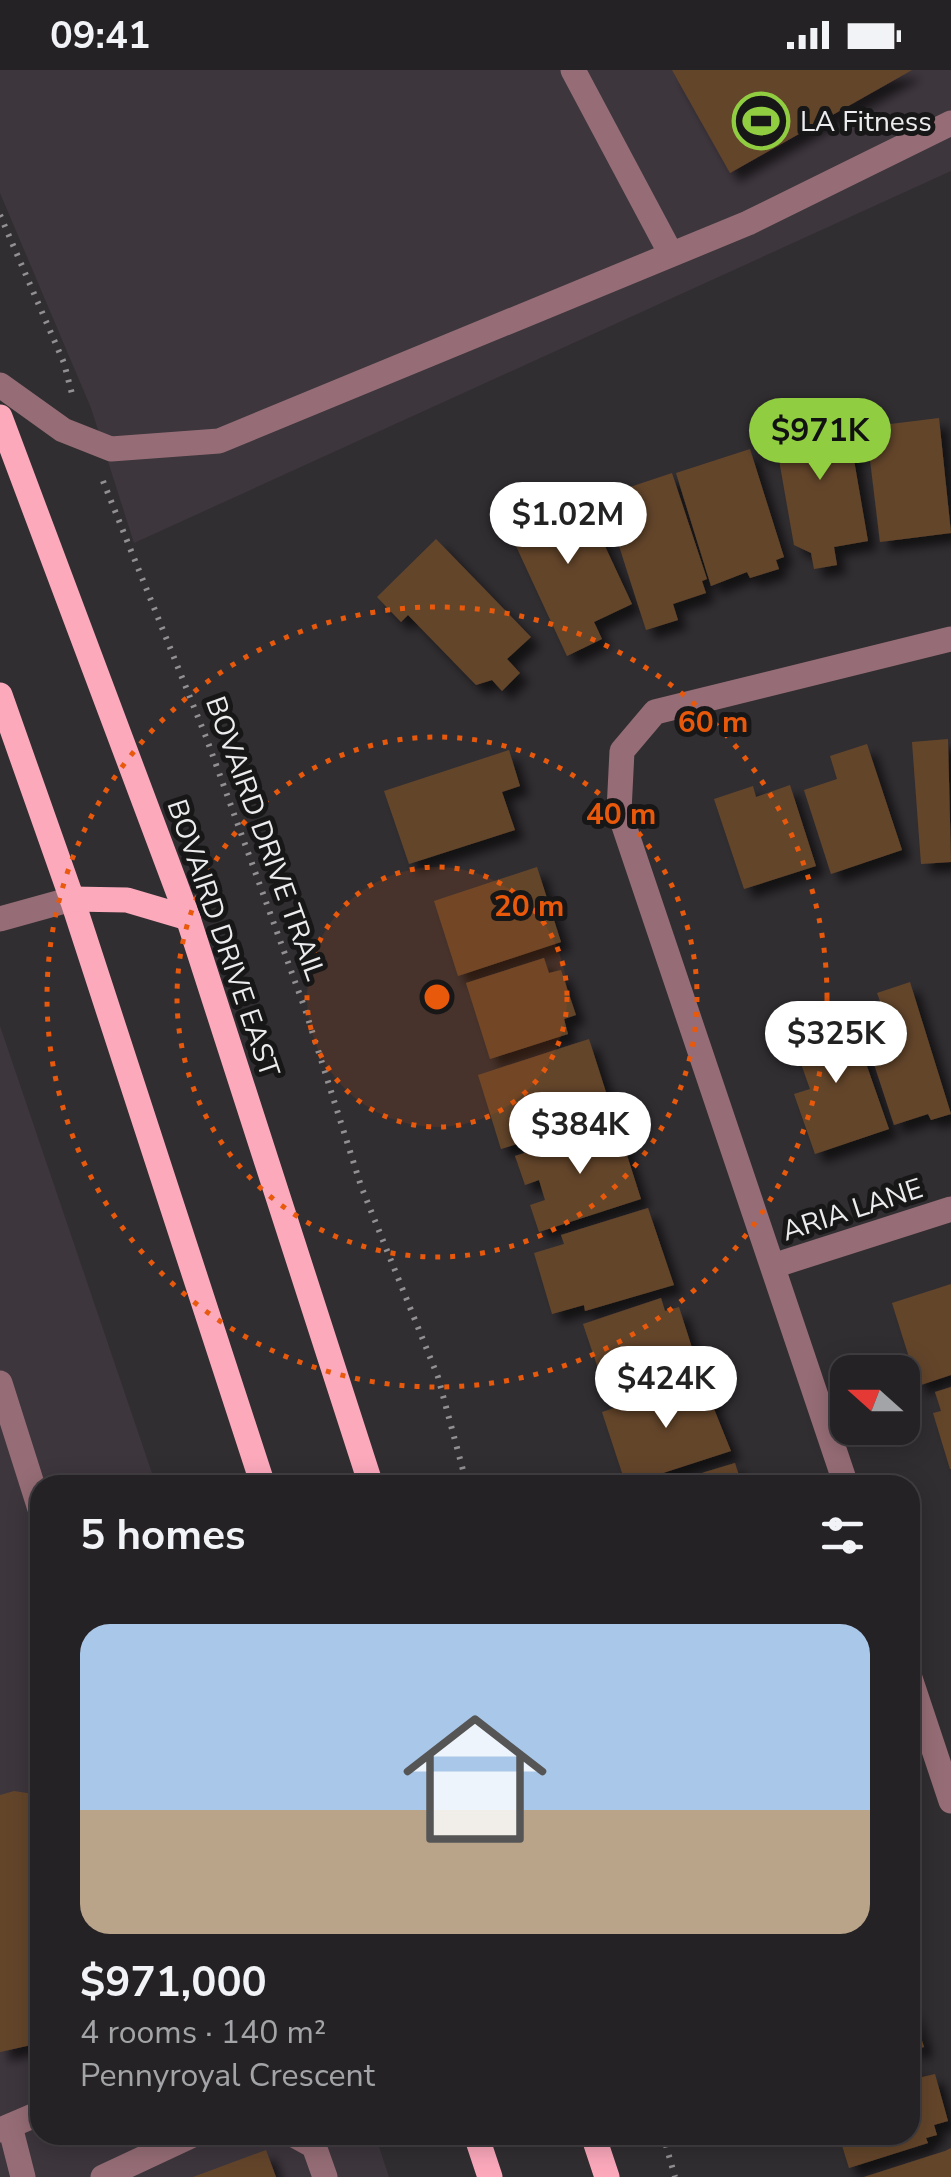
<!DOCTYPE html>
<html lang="en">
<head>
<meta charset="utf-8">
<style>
  :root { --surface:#252225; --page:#2d2a2d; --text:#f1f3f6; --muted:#a3a4a7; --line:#423f42; --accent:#90cd41 }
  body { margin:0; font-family:"Nunito Sans",sans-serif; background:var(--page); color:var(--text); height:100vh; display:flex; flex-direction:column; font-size:38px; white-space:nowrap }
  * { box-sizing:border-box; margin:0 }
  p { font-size:32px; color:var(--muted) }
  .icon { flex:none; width:55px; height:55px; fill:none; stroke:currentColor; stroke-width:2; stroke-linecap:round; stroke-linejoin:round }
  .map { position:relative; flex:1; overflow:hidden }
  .sheet { position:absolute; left:30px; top:1405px; width:890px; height:670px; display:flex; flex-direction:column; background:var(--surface); border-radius:30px; box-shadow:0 5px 25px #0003,0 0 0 2px var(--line) }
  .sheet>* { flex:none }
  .needle { width:65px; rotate:291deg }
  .controls { position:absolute; left:830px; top:1285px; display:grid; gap:20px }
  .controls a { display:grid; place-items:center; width:90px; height:90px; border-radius:20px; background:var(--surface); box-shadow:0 5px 25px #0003,0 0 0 2px var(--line); font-size:50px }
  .price { position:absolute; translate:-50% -85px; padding:0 22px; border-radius:35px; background:#fff; color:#222; font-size:32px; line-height:65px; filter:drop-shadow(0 2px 5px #0008) }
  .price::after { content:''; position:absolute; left:50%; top:60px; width:30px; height:22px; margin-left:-15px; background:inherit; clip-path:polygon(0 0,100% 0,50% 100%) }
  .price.on { background:var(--accent); color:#111 }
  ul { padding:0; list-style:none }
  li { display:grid; align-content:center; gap:20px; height:530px; padding:0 50px }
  li span { display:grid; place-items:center; height:310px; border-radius:30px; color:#555 }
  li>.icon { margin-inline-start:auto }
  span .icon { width:180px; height:180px; fill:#fffc; stroke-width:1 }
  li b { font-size:42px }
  h2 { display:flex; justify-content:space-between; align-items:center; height:120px; padding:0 50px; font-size:42px }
  .status { display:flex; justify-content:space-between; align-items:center; height:70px; padding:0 50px; background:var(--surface); direction:ltr }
  .status svg { height:28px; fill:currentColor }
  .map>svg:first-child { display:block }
  .built { fill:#3d363d }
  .building { fill:#64452c; filter:url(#shadow) }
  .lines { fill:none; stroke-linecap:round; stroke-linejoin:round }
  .path { stroke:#929092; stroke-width:6; stroke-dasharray:2.5 8; stroke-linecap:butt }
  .minor { stroke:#966d76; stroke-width:25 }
  .major { stroke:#fca9bc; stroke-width:25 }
  .ring { fill:none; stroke:#e8590c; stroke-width:5; stroke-dasharray:5 10 }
  .labels { text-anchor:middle; stroke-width:10; stroke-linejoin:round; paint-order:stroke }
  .poi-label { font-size:28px; fill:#ecebed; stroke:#181718; text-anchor:start }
  .street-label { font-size:28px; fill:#ecebed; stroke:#181718 }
  .centre { fill:#e8590c; stroke:#181718; stroke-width:5 }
  .ring-label { font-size:30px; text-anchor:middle; font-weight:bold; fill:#e8590c; stroke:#181718; stroke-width:10; stroke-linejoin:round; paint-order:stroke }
</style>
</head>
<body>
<div class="status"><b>09:41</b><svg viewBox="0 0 49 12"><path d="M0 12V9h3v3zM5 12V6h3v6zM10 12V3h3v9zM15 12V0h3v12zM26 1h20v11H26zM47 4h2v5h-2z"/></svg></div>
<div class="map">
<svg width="951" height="2107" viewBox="0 0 951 2107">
  <defs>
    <filter id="shadow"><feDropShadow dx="9" dy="9" stdDeviation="5" flood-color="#0009"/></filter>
  </defs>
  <rect width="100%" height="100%" fill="#312e31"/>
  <!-- built -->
  <g class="built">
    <path d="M 0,0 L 951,0 L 951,101 L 134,473 L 91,338 L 0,123 Z"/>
    <path d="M 0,956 L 156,1415 L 40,1415 L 40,2065 L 375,2065 L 389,2107 L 0,2107 Z"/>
  </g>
  <!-- building -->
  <g class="building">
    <path d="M 672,0 L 912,0 L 730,103 Z"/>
    <path d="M 845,338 L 868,471 L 834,477 L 837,495 L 814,499 L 811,483 L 794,475 L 772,350 Z"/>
    <path d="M 939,348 L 951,463 L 880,472 L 866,357 Z"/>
    <path d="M 750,379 L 784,487 L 776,490 L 779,499 L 750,508 L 747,502 L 711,516 L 676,403 Z"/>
    <path d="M 672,403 L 707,509 L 702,511 L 706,523 L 673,534 L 678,550 L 646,560 L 603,426 Z"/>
    <path d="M 571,417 L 585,446 L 590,444 L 632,534 L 594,552 L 602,569 L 567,586 L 503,448 Z"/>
    <path d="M 436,469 L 531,567 L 507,589 L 520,603 L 502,621 L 492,610 L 476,615 L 408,545 L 401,552 L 377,527 Z"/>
    <path d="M 948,669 L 951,792 L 921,794 L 912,672 Z"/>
    <path d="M 867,674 L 902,780 L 831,804 L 804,720 L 837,709 L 830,686 Z"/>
    <path d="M 509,680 L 520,716 L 502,722 L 515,760 L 409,794 L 384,721 Z"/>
    <path d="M 790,715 L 816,796 L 744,819 L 714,729 L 753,716 L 756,727 Z"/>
    <path d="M 537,797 L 561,872 L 458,906 L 434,831 Z"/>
    <path d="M 544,888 L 549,903 L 561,900 L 576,945 L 564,949 L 568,964 L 490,989 L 466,913 Z"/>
    <path d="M 910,912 L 951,1044 L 931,1050 L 928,1044 L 894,1055 L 857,942 L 881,934 L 877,923 Z"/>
    <path d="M 848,942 L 889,1059 L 815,1084 L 794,1024 L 810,1019 L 790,963 Z"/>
    <path d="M 589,969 L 613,1044 L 501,1079 L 478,1005 Z"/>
    <path d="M 617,1054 L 641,1129 L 539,1162 L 530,1135 L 545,1130 L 539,1110 L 525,1115 L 515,1086 Z"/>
    <path d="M 648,1138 L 674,1215 L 585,1241 L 584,1235 L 552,1244 L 534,1183 L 564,1174 L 561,1165 Z"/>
    <path d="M 951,1214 L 951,1305 L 918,1316 L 892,1233 Z"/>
    <path d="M 661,1228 L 665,1241 L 679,1237 L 694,1284 L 681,1288 L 685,1302 L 608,1328 L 583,1254 Z"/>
    <path d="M 707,1307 L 714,1328 L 710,1329 L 731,1381 L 626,1415 L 602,1342 Z"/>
    <path d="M 951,1317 L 951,1399 L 950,1399 L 933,1343 L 941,1341 L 935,1322 Z"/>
    <path d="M 735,1393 L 742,1415 L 672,1415 L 705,1402 Z"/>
    <path d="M 14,1721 L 40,1725 L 40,1973 L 0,1982 L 0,1725 Z"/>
    <path d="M 910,1933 L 924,1977 L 910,1981 Z"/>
    <path d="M 916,1998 L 918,2008 L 935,2004 L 948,2051 L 934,2055 L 937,2065 L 926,2068 L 928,2073 L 849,2098 L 840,2069 L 851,2065 L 910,2065 L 910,1999 Z"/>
    <path d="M 951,2078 L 951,2107 L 864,2107 L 945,2081 Z"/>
    <path d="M 266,2080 L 276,2107 L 193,2107 Z"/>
  </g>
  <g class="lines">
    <!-- path -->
    <g class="path">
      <path d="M 0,145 L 64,293 L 72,324"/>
      <path d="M 103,411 L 206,667 L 305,939 L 361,1116 L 438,1307 L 467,1415"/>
      <path d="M 663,2065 L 675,2107"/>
    </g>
    <!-- minor -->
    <g class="minor">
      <path d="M 573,0 L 671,184"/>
      <path d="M 0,315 L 63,360 L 111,379 L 219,371 L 748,153 L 951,53"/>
      <path d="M 0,849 L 72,829"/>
      <path d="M 773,1196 L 951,1139"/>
      <path d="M 0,1313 L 40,1439"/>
      <path d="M 846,1415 L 619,741 L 622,681 L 655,642 L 951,569"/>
      <path d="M 910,1608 L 951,1731"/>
      <path d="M 10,2056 L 23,2107"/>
      <path d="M 0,2060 L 40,2043"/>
      <path d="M 294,2065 L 314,2076 L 325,2107"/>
      <path d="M 103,2107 L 193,2065"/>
    </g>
    <!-- major -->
    <g class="major">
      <path d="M 0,347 L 188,848 L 371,1415"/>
      <path d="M 0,625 L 72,829 L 263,1415"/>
      <path d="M 72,829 L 127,830 L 188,848"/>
      <path d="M 476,2065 L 490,2107"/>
      <path d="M 593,2065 L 607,2107"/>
    </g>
  </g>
  <!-- distance rings -->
  <circle cx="437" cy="927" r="130" fill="#e8590c" fill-opacity=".12"/>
  <g class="ring">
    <circle cx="437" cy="927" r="130"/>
    <circle cx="437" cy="927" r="260"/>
    <circle cx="437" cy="927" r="390"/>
  </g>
  <!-- icons -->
  <defs>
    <g id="stadium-ring" transform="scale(2.875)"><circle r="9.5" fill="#181718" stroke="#90cd41" stroke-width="1.5"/><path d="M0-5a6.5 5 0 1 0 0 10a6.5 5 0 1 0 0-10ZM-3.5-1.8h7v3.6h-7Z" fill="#90cd41"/></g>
  </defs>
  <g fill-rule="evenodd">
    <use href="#stadium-ring" x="761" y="51"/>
  </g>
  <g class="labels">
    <!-- poi labels -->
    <g class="poi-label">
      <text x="800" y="61">LA Fitness</text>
    </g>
    <!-- street labels -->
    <g class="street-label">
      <text transform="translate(266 768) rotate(70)" y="10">BOVAIRD DRIVE TRAIL</text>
      <text transform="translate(224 868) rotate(71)" y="10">BOVAIRD DRIVE EAST</text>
      <text transform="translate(852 1139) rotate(-18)" y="10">ARIA LANE</text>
    </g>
  </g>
  <circle cx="437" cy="927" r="15" class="centre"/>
  <g class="ring-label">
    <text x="713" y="662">60 m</text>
    <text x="621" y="754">40 m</text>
    <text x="529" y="846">20 m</text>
  </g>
</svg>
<div class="controls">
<a><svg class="needle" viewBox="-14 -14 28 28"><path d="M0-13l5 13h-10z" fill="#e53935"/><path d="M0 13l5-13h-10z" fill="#a3a4a7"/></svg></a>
</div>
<b class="price on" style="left:820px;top:413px">$971K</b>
<b class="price" style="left:568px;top:497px">$1.02M</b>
<b class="price" style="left:836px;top:1016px">$325K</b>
<b class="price" style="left:580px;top:1107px">$384K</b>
<b class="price" style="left:666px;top:1361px">$424K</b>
<section class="sheet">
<h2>5 homes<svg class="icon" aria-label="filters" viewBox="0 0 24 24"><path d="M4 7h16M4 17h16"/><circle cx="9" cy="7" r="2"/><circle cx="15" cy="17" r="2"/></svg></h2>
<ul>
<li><span style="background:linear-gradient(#a9c7e8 60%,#b9a48a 0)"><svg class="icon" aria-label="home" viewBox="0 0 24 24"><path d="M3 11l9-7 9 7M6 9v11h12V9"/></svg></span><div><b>$971,000</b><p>4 rooms · 140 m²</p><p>Pennyroyal Crescent</p></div></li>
</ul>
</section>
</div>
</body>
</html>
